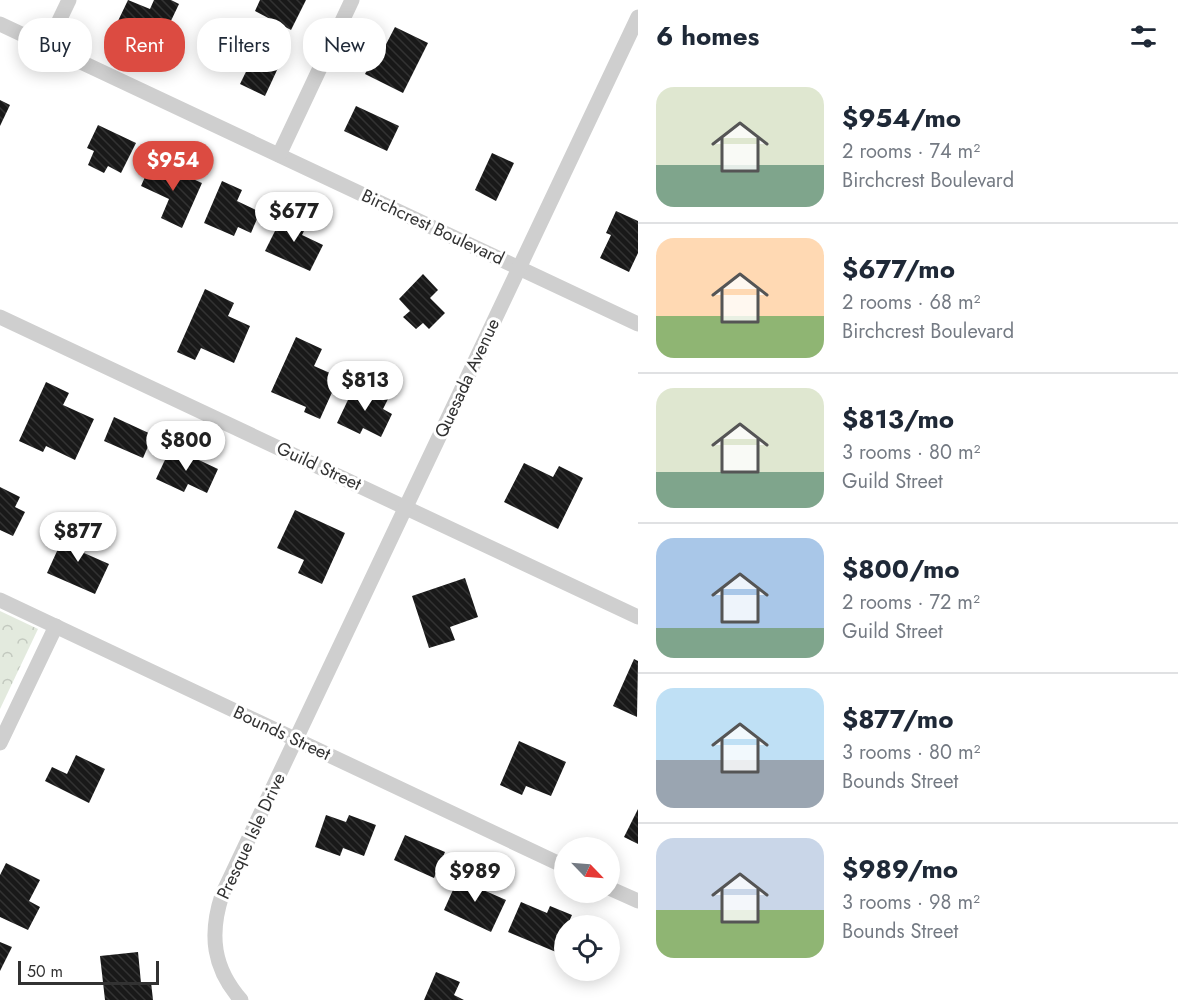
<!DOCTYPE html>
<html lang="en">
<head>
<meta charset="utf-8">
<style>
  :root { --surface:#fff; --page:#f2f2f3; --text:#1f2937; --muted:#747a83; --line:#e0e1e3; --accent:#dc4b41 }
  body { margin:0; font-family:Jost,sans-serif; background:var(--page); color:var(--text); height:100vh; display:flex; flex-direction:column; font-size:22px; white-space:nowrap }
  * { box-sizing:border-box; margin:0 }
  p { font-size:20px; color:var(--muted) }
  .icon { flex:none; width:33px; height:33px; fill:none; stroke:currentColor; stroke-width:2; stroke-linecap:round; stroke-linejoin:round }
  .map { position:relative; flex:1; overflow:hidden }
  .drawer { display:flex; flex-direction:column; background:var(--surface); width:540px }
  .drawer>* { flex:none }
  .hud { position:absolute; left:18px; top:18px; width:530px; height:54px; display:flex; gap:12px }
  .needle { width:39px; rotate:115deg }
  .buttons { position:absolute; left:554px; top:837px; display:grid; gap:12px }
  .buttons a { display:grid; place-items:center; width:66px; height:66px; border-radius:50%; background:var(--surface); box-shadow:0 3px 15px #0003; font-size:30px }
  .scale { position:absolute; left:18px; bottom:15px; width:141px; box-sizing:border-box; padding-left:6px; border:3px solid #323232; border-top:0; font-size:16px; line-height:21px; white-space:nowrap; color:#323232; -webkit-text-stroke:4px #fff; paint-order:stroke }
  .price { position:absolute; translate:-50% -51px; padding:0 14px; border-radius:21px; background:#fff; color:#222; font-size:20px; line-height:39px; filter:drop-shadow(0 2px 3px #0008) }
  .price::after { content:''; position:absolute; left:50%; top:36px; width:18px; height:14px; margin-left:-9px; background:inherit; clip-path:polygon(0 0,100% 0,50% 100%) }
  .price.on { background:var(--accent); color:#fff }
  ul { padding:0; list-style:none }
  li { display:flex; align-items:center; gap:18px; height:150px; padding:0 18px }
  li+li { border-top:2px solid var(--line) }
  li span { display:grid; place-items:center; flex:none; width:168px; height:120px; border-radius:18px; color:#555 }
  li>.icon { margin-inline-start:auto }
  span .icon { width:72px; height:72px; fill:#fffc; stroke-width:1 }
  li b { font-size:26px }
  h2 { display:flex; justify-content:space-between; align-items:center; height:72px; padding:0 18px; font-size:26px }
  .tag { padding:0 21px; border-radius:24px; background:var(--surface); box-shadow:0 3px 15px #0003; font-size:21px; line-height:54px }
  .tag.on { background:var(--accent); color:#fff }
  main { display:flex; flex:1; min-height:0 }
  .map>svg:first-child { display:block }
  .forest { fill:url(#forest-crowns) }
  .building { fill:url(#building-back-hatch) }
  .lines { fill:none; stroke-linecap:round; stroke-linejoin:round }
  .minor { stroke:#cfcfcf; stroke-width:15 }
  .labels { text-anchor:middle; stroke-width:6; stroke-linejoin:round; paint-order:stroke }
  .street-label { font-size:18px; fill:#323232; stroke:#fff }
</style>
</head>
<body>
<main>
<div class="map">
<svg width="638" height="1000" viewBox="0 0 638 1000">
  <defs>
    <pattern id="forest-crowns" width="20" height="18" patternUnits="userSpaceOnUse" patternTransform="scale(1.5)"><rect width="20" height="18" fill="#e3eade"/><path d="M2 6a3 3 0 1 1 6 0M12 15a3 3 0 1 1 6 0" fill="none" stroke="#c3c9bf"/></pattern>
    <pattern id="building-back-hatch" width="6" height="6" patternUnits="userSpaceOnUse" patternTransform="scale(1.5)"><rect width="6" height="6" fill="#191919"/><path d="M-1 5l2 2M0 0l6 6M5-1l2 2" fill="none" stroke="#323232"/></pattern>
  </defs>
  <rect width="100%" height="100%" fill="#fff"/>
  <!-- forest -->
  <path class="forest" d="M 0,611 L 38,629 L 0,709 Z"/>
  <!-- building -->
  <g class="building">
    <path d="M 128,0 L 150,9 L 154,0 L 171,0 L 179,4 L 158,48 L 134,36 L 137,32 L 117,23 Z"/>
    <path d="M 260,0 L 306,0 L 291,30 L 255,11 Z"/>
    <path d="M 395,27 L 428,43 L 403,93 L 365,74 L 378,49 L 382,52 Z"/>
    <path d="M 260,43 L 284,55 L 265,96 L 240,84 Z"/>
    <path d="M 0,100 L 10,105 L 0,126 Z"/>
    <path d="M 356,106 L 399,126 L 387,151 L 344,131 Z"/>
    <path d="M 98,125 L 136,143 L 121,173 L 108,166 L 104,173 L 88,165 L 94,151 L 87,148 Z"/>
    <path d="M 492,153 L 514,163 L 496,201 L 475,190 Z"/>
    <path d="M 152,161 L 202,183 L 182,228 L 161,218 L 169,199 L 141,186 Z"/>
    <path d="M 222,181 L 242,190 L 237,201 L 260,212 L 251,233 L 238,227 L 234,236 L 204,223 Z"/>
    <path d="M 285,211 L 308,223 L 302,235 L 323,245 L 310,271 L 265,251 Z"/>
    <path d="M 616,211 L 638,221 L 638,253 L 629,272 L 600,258 L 611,235 L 606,233 Z"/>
    <path d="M 423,274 L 438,290 L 430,298 L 445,313 L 429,329 L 423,323 L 416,329 L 403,317 L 410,311 L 399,299 Z"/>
    <path d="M 205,289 L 234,303 L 228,316 L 250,326 L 234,363 L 201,348 L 195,360 L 177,352 Z"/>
    <path d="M 296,337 L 322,349 L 314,366 L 339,377 L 320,419 L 304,412 L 306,407 L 271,392 Z"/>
    <path d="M 46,382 L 69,393 L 63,405 L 94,419 L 75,460 L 46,446 L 43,452 L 19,441 Z"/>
    <path d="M 356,383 L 388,399 L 383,409 L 392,414 L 381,437 L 363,428 L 360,434 L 337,423 Z"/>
    <path d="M 114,417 L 153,435 L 143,458 L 104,441 Z"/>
    <path d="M 171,447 L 218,469 L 207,493 L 188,484 L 184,492 L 156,479 Z"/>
    <path d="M 524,463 L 553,477 L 559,466 L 583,478 L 558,529 L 504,502 Z"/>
    <path d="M 0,487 L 20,497 L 15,507 L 25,512 L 13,536 L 0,530 Z"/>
    <path d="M 295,510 L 345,533 L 322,584 L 298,573 L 304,560 L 277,548 Z"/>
    <path d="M 68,527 L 91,537 L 84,553 L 109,564 L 95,594 L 47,573 Z"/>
    <path d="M 465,578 L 478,617 L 450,627 L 455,640 L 429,648 L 412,596 Z"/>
    <path d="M 634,659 L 638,661 L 637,717 L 613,706 Z"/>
    <path d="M 519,741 L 566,762 L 551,796 L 526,786 L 522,795 L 500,785 Z"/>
    <path d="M 76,755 L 105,769 L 89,803 L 45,781 L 52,767 L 67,774 Z"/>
    <path d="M 638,809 L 638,844 L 624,837 Z"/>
    <path d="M 326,815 L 346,822 L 349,815 L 376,825 L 364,856 L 343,848 L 340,856 L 315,847 Z"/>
    <path d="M 405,835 L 445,852 L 434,878 L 394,860 Z"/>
    <path d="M 6,863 L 40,880 L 29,901 L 40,907 L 28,930 L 0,917 L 0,875 Z"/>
    <path d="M 461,872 L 484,882 L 481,889 L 506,900 L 491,932 L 444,910 Z"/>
    <path d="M 521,902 L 547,913 L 550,906 L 572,915 L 567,926 L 564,926 L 556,952 L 508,932 Z"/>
    <path d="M 0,942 L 12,947 L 0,971 Z"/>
    <path d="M 138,952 L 141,983 L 151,982 L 153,1000 L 105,1000 L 100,956 Z"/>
    <path d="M 436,972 L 460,982 L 454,995 L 464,1000 L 424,1000 Z"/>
  </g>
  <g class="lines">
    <!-- minor -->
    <g class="minor">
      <path d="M 0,24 L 638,324"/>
      <path d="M 47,46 L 69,0"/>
      <path d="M 279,155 L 352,0"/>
      <path d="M 0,317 L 638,617"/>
      <path d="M 0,600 L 564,866"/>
      <path d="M 0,743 L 56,626"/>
      <path d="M 609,888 L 638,901"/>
      <path d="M 241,1000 C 213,968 209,935 222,895 L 638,17"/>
    </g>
  </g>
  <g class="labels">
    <!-- street labels -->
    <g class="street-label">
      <text transform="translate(433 227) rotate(25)" y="6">Birchcrest Boulevard</text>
      <text transform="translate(467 378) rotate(-65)" y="6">Quesada Avenue</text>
      <text transform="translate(319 466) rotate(25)" y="6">Guild Street</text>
      <text transform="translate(282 733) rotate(25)" y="6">Bounds Street</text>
      <text transform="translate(251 836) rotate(-65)" y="6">Presque Isle Drive</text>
    </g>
  </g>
</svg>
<div class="buttons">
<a><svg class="needle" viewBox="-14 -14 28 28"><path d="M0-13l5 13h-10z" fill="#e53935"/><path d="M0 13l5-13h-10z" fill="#747a83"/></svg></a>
<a><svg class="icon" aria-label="locate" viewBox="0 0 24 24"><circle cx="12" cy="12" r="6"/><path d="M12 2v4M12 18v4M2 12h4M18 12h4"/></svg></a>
</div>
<div class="scale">50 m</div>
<b class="price on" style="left:173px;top:192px">$954</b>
<b class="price" style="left:294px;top:243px">$677</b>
<b class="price" style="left:365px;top:412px">$813</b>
<b class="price" style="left:186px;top:472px">$800</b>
<b class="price" style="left:78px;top:563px">$877</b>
<b class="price" style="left:475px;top:903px">$989</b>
<div class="hud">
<a class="tag">Buy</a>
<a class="tag on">Rent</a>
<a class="tag">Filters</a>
<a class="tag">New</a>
</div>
</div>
<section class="drawer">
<h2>6 homes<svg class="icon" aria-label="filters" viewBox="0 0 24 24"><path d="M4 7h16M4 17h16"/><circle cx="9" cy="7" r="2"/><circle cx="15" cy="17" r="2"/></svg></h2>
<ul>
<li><span style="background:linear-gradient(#dfe7d0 65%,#7fa58c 0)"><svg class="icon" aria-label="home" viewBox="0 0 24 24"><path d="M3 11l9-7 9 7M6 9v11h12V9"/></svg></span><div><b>$954/mo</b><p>2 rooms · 74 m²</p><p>Birchcrest Boulevard</p></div></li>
<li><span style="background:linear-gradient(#ffd9b3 65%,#8fb573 0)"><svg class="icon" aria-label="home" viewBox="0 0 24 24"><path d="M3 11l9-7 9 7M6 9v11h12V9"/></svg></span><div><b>$677/mo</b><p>2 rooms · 68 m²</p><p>Birchcrest Boulevard</p></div></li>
<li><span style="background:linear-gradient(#dfe7d0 70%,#7fa58c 0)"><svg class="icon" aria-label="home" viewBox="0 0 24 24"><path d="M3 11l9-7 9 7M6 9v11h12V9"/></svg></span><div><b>$813/mo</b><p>3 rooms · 80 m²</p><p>Guild Street</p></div></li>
<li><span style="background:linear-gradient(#a9c7e8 75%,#7fa58c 0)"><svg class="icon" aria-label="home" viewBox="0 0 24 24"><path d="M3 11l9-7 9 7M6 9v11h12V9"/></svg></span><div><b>$800/mo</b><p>2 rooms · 72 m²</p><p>Guild Street</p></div></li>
<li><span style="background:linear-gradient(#bfe0f5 60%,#9aa5b1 0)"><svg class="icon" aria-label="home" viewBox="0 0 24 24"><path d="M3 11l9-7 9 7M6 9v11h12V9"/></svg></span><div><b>$877/mo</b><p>3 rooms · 80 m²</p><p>Bounds Street</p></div></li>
<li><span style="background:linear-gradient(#c9d6e8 60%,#8fb573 0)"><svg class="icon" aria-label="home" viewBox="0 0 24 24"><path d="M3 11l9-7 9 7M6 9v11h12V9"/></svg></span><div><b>$989/mo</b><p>3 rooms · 98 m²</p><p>Bounds Street</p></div></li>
</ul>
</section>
</main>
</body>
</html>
